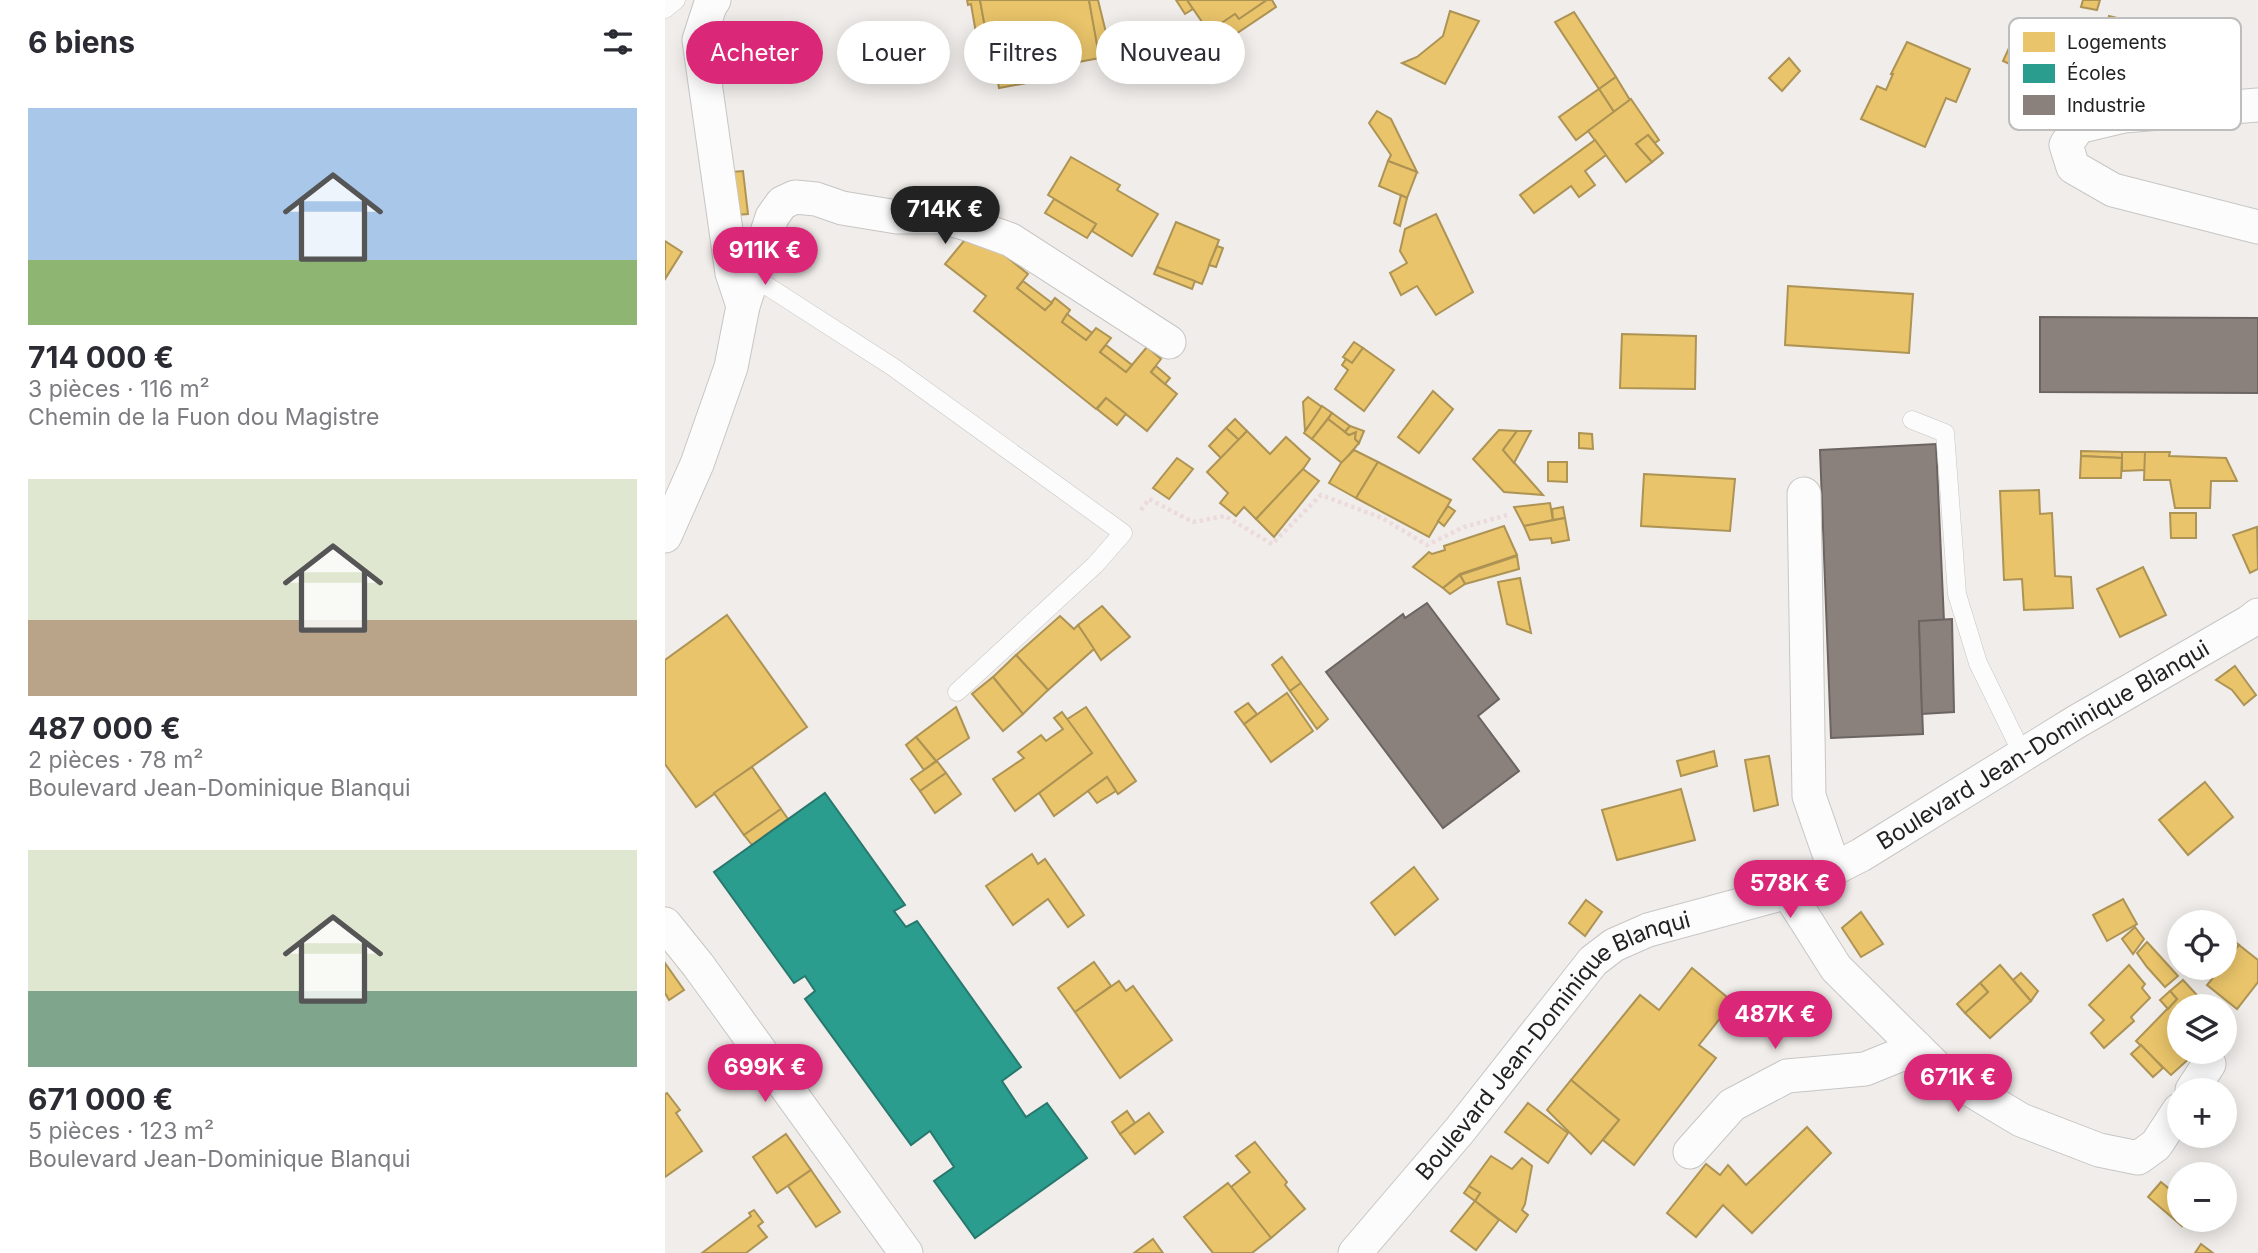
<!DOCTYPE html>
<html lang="fr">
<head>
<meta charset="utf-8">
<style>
  :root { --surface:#fff; --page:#f2f2f3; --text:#2b2b33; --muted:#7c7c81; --accent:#db2777 }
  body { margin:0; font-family:Inter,sans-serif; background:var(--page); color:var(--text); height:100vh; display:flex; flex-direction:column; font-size:26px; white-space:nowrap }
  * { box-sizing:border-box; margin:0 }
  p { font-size:23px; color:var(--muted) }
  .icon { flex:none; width:38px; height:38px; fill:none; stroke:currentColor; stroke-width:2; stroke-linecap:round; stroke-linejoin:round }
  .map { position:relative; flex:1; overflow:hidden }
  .side { display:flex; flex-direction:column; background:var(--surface); width:665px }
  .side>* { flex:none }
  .top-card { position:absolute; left:21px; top:21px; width:665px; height:63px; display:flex; gap:14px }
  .fabs { position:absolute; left:1502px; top:910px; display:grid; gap:14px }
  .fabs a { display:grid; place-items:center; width:70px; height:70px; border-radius:50%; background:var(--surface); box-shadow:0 4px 18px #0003; font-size:35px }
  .price { position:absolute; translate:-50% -60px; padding:0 16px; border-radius:24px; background:var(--accent); color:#fff; font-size:23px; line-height:46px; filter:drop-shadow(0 2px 4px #0008) }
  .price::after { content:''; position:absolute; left:50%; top:42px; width:21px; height:16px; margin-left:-10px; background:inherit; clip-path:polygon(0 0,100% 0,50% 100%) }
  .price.on { background:#222; color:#fff }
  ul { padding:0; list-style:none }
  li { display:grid; align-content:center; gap:14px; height:371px; padding:0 28px }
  li span { display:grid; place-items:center; height:217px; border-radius:0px; color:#555 }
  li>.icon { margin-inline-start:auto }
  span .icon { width:126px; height:126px; fill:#fffc; stroke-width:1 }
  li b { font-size:30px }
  h2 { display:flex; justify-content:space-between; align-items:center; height:84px; padding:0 28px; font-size:30px }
  .chip { padding:0 24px; border-radius:32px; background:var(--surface); box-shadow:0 4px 18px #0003; font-size:24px; line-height:63px }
  .chip.on { background:var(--accent); color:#fff }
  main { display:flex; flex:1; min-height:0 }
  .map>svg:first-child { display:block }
  .homes { fill:#e9c46a; stroke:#ad9354; stroke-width:2 }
  .schools { fill:#2a9d8f; stroke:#28786e; stroke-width:2 }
  .industry { fill:#8a817c; stroke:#6b6461; stroke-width:2 }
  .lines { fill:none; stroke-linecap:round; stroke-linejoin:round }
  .lane-casing { stroke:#c7c6c5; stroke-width:19 }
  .street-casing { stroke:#c7c6c5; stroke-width:35 }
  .path { stroke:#eddadc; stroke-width:4.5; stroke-dasharray:3.5 3.5; stroke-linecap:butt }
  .lane { stroke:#fdfcfc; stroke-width:18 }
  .street { stroke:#fdfcfc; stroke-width:33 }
  .labels { text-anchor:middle; stroke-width:7; stroke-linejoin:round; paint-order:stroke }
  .street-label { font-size:23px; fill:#222; stroke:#fff }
  .key { fill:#fff; stroke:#bdbdbd; stroke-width:2 }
  .key-label { font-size:19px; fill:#222 }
</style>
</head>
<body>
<main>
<section class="side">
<h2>6 biens<svg class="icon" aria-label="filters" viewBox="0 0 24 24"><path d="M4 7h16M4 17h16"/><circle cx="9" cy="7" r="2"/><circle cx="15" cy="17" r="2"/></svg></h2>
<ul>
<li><span style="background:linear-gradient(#a9c7e8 70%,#8fb573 0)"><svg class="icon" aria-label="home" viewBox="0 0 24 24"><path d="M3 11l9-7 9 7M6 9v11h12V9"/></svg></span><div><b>714 000 €</b><p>3 pièces · 116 m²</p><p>Chemin de la Fuon dou Magistre</p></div></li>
<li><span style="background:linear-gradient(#dfe7d0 65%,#b9a48a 0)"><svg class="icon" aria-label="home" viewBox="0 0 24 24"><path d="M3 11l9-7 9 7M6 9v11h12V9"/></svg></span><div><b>487 000 €</b><p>2 pièces · 78 m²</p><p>Boulevard Jean-Dominique Blanqui</p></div></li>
<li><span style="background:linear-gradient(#dfe7d0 65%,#7fa58c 0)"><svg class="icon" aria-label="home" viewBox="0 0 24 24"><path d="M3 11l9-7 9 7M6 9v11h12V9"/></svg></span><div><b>671 000 €</b><p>5 pièces · 123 m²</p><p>Boulevard Jean-Dominique Blanqui</p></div></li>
</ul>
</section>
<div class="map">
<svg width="1593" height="1253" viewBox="0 0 1593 1253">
  <rect width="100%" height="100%" fill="#f0edea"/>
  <!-- homes -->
  <g class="homes">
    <path d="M 302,0 L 315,0 L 323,44 L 313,45 L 306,4 L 303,5 Z"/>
    <path d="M 315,0 L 424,0 L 435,58 L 360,72 L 359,66 L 328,72 Z"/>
    <path d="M 424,0 L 433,0 L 446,53 L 434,56 Z"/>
    <path d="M 511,0 L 522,0 L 528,9 L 520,14 Z"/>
    <path d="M 522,0 L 602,0 L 574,19 L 570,14 L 544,32 Z"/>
    <path d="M 602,0 L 607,0 L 611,7 L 556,44 L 546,30 L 570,14 L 574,19 Z"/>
    <path d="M 1418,0 L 1435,0 L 1432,10 L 1416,7 Z"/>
    <path d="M 785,11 L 814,21 L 780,84 L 737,63 L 752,57 L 778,36 Z"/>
    <path d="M 909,12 L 951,77 L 934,89 L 890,22 Z"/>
    <path d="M 1444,16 L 1566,46 L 1557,82 L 1487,66 L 1482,86 L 1430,74 Z"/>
    <path d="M 1355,24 L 1387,39 L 1371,76 L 1338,61 Z"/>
    <path d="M 1242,42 L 1305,69 L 1291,102 L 1281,98 L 1260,147 L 1196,119 L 1212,86 L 1221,90 L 1228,74 L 1226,74 Z"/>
    <path d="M 1124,58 L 1135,71 L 1117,91 L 1104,78 Z"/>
    <path d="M 398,65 L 400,76 L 334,88 L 331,71 L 359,66 L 360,72 Z"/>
    <path d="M 951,77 L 965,100 L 949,112 L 934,89 Z"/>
    <path d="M 934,89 L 949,112 L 911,140 L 894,117 Z"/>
    <path d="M 966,99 L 994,140 L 990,143 L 983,135 L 971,144 L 987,162 L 961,182 L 923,131 Z"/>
    <path d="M 712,111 L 726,119 L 752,172 L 723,161 L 726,155 L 704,123 Z"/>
    <path d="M 983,135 L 998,153 L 987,162 L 971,144 Z"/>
    <path d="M 930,140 L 941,155 L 920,171 L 930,185 L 914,197 L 906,186 L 869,213 L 855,195 Z"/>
    <path d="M 406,157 L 455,185 L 452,190 L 493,214 L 467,256 L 427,231 L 431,224 L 383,195 Z"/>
    <path d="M 723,161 L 752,172 L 742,198 L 714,186 Z"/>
    <path d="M 78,171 L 83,214 L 71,215 L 67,172 Z"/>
    <path d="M 736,195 L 742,198 L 735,226 L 729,223 Z"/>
    <path d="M 389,199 L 431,224 L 422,238 L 380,213 Z"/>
    <path d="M 771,214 L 808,292 L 771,315 L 752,286 L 736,295 L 725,273 L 742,263 L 735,251 L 740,229 Z"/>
    <path d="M 511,222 L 554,240 L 537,284 L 492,267 Z"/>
    <path d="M 308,230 L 363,274 L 352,288 L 380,310 L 390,298 L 405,310 L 397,322 L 421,340 L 431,328 L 446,338 L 435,352 L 461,372 L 482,347 L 496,359 L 486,372 L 512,394 L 482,431 L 441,398 L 431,409 L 309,311 L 321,296 L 280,264 Z"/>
    <path d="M 0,241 L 17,252 L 0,279 Z"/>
    <path d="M 552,246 L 558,248 L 551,267 L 544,265 Z"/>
    <path d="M 492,267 L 530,281 L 527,289 L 489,274 Z"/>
    <path d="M 358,281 L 387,303 L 380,310 L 352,288 Z"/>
    <path d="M 1123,286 L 1248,294 L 1244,353 L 1120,345 Z"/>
    <path d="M 402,314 L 427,333 L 421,340 L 397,322 Z"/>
    <path d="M 957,334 L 1031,336 L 1030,389 L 955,388 Z"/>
    <path d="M 689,342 L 698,348 L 687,363 L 678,357 Z"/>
    <path d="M 441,345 L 467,365 L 461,372 L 435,352 Z"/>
    <path d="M 698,348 L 729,370 L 699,411 L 670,389 L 683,370 L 677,365 L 681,359 L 687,363 Z"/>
    <path d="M 491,366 L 505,378 L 500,384 L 486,372 Z"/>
    <path d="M 768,391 L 788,409 L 754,453 L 733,437 Z"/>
    <path d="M 643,397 L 657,407 L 640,431 L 638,402 Z"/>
    <path d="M 441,398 L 461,414 L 452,425 L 432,409 Z"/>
    <path d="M 657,406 L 667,413 L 647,439 L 639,433 Z"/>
    <path d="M 667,413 L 685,426 L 680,432 L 663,419 Z"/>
    <path d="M 570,419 L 582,431 L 574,440 L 561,428 Z"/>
    <path d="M 663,419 L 684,435 L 691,432 L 690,439 L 694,443 L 677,463 L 647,439 Z"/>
    <path d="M 685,426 L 699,431 L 694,443 L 690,439 L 691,432 L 684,435 L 680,432 Z"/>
    <path d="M 561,428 L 574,440 L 556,458 L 544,446 Z"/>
    <path d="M 834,430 L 852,431 L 838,450 L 878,495 L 839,492 L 808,459 Z"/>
    <path d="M 582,431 L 605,454 L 621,437 L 645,459 L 638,469 L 591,519 L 579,507 L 571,516 L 555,503 L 563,493 L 542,472 Z"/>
    <path d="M 852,431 L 866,431 L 849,463 L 838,450 Z"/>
    <path d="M 914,433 L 927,434 L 928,449 L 914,448 Z"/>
    <path d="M 689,450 L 713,462 L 691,498 L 664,483 L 676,463 Z"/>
    <path d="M 1416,451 L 1457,452 L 1457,458 L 1416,456 Z"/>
    <path d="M 1457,452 L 1480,452 L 1480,470 L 1457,471 Z"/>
    <path d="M 1480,452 L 1505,452 L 1504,456 L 1561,458 L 1572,481 L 1546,481 L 1545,508 L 1510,508 L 1505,480 L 1479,480 Z"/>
    <path d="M 1416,456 L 1457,458 L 1456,478 L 1415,478 Z"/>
    <path d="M 512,458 L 528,469 L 504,499 L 488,488 Z"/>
    <path d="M 713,462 L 786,500 L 764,537 L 691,498 Z"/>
    <path d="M 883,462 L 902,462 L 902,482 L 883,481 Z"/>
    <path d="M 638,469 L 654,481 L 609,537 L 591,519 Z"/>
    <path d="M 979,474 L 1070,479 L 1065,531 L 976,526 Z"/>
    <path d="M 1374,490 L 1375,514 L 1387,513 L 1390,576 L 1406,577 L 1408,608 L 1359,610 L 1357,579 L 1339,580 L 1335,491 Z"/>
    <path d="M 885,503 L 888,520 L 859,526 L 849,507 Z"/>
    <path d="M 783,506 L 790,511 L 779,526 L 773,521 Z"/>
    <path d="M 898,507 L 900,518 L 888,520 L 887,509 Z"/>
    <path d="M 1505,513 L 1531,513 L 1531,538 L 1506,538 Z"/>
    <path d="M 900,518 L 904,540 L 887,543 L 886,538 L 865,540 L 859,526 Z"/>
    <path d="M 839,526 L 852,555 L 795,574 L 778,588 L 748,567 L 764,552 L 767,554 L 780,550 L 779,546 Z"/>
    <path d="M 1592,527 L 1593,569 L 1585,573 L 1568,535 Z"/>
    <path d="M 852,556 L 854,569 L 800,584 L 795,575 Z"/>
    <path d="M 1478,567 L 1501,615 L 1455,637 L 1432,589 Z"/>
    <path d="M 795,575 L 800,584 L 785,594 L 778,588 Z"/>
    <path d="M 855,578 L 866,633 L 842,624 L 833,582 Z"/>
    <path d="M 437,606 L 465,637 L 436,660 L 413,625 Z"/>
    <path d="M 62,615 L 142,727 L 31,807 L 0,764 L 0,660 Z"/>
    <path d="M 395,616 L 409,629 L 413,625 L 429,649 L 383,690 L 351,655 Z"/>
    <path d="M 351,655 L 383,690 L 358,714 L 328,677 Z"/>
    <path d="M 617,657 L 636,683 L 625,691 L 607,665 Z"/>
    <path d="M 1570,666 L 1591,695 L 1579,705 L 1567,690 L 1551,680 Z"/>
    <path d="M 328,677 L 358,714 L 338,731 L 307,694 Z"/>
    <path d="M 636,683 L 663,719 L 652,729 L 625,691 Z"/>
    <path d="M 622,693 L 648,731 L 606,762 L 579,724 Z"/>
    <path d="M 583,703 L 592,714 L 579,724 L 570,712 Z"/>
    <path d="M 291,707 L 304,738 L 271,761 L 251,737 Z"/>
    <path d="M 421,707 L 471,781 L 453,794 L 442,777 L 389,816 L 374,793 L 427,753 L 401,720 Z"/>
    <path d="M 397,712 L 427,753 L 350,811 L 328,779 L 359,758 L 353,752 L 376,735 L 381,741 L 398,729 L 389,718 Z"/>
    <path d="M 251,737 L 271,761 L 259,770 L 241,745 Z"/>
    <path d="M 1049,751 L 1052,766 L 1016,776 L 1012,761 Z"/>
    <path d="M 1104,756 L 1113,805 L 1089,811 L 1080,760 Z"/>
    <path d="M 272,761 L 281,773 L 255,791 L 246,779 Z"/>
    <path d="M 87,767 L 116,809 L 79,835 L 49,793 Z"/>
    <path d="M 281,773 L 296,794 L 270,813 L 255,791 Z"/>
    <path d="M 442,777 L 451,791 L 432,803 L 423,791 Z"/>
    <path d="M 1540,782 L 1568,817 L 1523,855 L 1494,820 Z"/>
    <path d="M 1016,789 L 1030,840 L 952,860 L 937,810 Z"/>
    <path d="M 116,809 L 123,819 L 87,845 L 79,835 Z"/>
    <path d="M 367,854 L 373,864 L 380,859 L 419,915 L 403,927 L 383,899 L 348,925 L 321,886 Z"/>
    <path d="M 749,867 L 773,899 L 730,935 L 706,903 Z"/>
    <path d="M 1458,899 L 1472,924 L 1442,941 L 1428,915 Z"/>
    <path d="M 921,900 L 937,912 L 920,936 L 904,923 Z"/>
    <path d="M 1196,912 L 1218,944 L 1196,957 L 1177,928 Z"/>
    <path d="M 1470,927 L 1479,939 L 1468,954 L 1457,939 Z"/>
    <path d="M 1560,934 L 1574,945 L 1561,961 L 1559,959 Z"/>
    <path d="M 1482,942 L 1513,976 L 1500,987 L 1482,967 L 1472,953 Z"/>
    <path d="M 1574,945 L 1593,960 L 1593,982 L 1572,1009 L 1542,985 L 1556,968 L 1559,968 L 1559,964 Z"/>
    <path d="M 429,962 L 446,986 L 410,1012 L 393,988 Z"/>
    <path d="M 0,963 L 19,990 L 4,1000 L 0,993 Z"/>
    <path d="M 1335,965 L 1366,1001 L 1325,1038 L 1300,1013 L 1323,992 L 1315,983 Z"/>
    <path d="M 1464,965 L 1480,984 L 1477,988 L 1485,998 L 1466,1017 L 1469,1021 L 1439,1048 L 1426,1033 L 1439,1020 L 1424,1005 Z"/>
    <path d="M 1027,968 L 1068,1002 L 1034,1045 L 1051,1058 L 969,1165 L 938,1140 L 954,1120 L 906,1080 L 975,995 L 994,1010 Z"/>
    <path d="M 1356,973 L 1373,991 L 1366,1001 L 1348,980 Z"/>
    <path d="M 1518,980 L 1542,1006 L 1514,1006 L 1514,1052 L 1526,1052 L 1528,1055 L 1506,1075 L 1471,1041 L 1512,999 L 1505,991 Z"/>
    <path d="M 454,981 L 461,991 L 468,986 L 507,1040 L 455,1078 L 410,1012 Z"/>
    <path d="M 1315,983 L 1323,992 L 1300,1013 L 1292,1004 Z"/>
    <path d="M 1505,991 L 1512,999 L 1503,1009 L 1495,1000 Z"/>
    <path d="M 1476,1045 L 1498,1068 L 1488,1077 L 1466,1054 Z"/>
    <path d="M 906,1080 L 954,1120 L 926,1154 L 882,1110 Z"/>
    <path d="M 2,1093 L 15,1110 L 11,1113 L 37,1151 L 0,1177 L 0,1094 Z"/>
    <path d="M 863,1103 L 903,1133 L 883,1163 L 840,1132 Z"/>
    <path d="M 462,1111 L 470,1123 L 455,1134 L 447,1122 Z"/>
    <path d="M 484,1113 L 498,1132 L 470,1154 L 455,1134 Z"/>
    <path d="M 1142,1127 L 1166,1153 L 1087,1233 L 1058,1205 L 1031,1237 L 1002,1213 L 1041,1164 L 1055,1175 L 1063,1165 L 1081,1185 Z"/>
    <path d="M 121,1134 L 146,1170 L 112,1193 L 88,1157 Z"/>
    <path d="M 590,1142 L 622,1182 L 620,1185 L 640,1209 L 606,1238 L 566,1187 L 585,1172 L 571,1156 Z"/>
    <path d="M 826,1156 L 847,1169 L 857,1158 L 867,1166 L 860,1204 L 857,1210 L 863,1215 L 851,1232 L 810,1201 L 815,1193 L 804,1186 Z"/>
    <path d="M 146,1170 L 175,1212 L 151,1227 L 123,1186 Z"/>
    <path d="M 1496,1182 L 1514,1197 L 1514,1220 L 1522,1220 L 1517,1226 L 1483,1197 Z"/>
    <path d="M 563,1183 L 606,1238 L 587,1253 L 548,1253 L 519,1217 Z"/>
    <path d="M 804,1186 L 815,1193 L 810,1201 L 799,1193 Z"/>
    <path d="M 810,1201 L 834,1220 L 811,1250 L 786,1231 Z"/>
    <path d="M 89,1210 L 98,1222 L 93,1226 L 102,1237 L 81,1253 L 37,1253 L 86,1216 L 84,1213 Z"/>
    <path d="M 488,1239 L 498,1253 L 469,1253 Z"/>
    <path d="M 1536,1244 L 1548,1253 L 1530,1253 Z"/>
  </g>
  <!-- schools -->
  <path class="schools" d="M 160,793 L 240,905 L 229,911 L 241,927 L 252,921 L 356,1067 L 337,1081 L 361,1117 L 382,1103 L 422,1158 L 310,1238 L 269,1181 L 289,1167 L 265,1131 L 246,1145 L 140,999 L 150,991 L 140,976 L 129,983 L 49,872 Z"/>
  <!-- industry -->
  <g class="industry">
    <path d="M 1375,317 L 1593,318 L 1593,393 L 1375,392 Z"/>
    <path d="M 1271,444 L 1279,621 L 1254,621 L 1258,734 L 1166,738 L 1155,450 Z"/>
    <path d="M 762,603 L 834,699 L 813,716 L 854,771 L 778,828 L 661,672 L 738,614 L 740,618 Z"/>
    <path d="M 1287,619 L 1289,712 L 1257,714 L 1254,621 Z"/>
  </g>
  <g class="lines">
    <!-- lane casing -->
    <g class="lane-casing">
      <g id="lane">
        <path d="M 0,9 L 11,0"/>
        <path d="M 88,277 L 228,367 L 458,533 L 430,565 L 292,692"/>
        <path d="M 1247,420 L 1280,433 L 1292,594 L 1313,663 L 1358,755"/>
      </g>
    </g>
    <!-- street casing -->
    <g class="street-casing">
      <g id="street">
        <path d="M 1593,105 L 1459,116 L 1413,127 L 1401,145 L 1408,167 L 1448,190 L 1593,227"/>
        <path d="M 78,306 L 107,217 L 117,203 L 130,197 L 151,199 L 177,208 L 232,217 L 277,217 L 305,225 L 346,240 L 504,342"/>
        <path d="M 1139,494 L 1144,796 L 1169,868"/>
        <path d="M 0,536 L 32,464 L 66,367 L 78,306 L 67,273 L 34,40 L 45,6 L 49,0"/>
        <path d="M 1123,892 L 1171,968 L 1276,1072 L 1356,1120 L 1434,1150 L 1473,1158 L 1491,1145 L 1514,1110"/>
        <path d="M 0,924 L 33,965 L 241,1253"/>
        <path d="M 1527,1090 L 1544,1064"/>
        <path d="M 1025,1152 L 1067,1105 L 1122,1076 L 1200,1069 L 1252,1048"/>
        <path id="s1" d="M 690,1253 L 795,1130 L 928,961 L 949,945 L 983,930 L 1123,892 L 1196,855 L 1411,722 L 1584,622 L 1593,615"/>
      </g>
    </g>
    <!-- path -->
    <path class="path" d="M 476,510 L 484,499 L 528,522 L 560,516 L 607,544 L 656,495 L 717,518 L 762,545 L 799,527 L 842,515"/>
    <!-- lane -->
    <use href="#lane" class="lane"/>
    <!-- street -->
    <use href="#street" class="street"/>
  </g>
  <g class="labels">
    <!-- street labels -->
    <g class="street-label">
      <text dy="8" stroke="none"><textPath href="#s1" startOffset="880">Boulevard Jean-Dominique Blanqui</textPath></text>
      <text dy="8" stroke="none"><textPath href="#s1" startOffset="292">Boulevard Jean-Dominique Blanqui</textPath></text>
    </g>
  </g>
  <!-- legend -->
  <rect x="1344" y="18" width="232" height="112" rx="10" class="key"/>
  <rect x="1358" y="32" width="32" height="20" fill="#e9c46a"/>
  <rect x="1358" y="64" width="32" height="19" fill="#2a9d8f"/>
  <rect x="1358" y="95" width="32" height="20" fill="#8a817c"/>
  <g class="key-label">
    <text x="1402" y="49">Logements</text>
    <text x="1402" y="80">Écoles</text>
    <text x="1402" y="112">Industrie</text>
  </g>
</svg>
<div class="fabs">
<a><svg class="icon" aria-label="locate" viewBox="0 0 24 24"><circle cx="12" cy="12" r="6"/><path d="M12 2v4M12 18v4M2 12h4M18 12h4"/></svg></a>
<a><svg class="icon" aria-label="layers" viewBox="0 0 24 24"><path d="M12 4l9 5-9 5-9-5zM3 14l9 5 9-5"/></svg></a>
<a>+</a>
<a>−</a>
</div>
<b class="price on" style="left:280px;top:246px">714K €</b>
<b class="price" style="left:100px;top:287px">911K €</b>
<b class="price" style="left:1125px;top:920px">578K €</b>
<b class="price" style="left:1110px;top:1051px">487K €</b>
<b class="price" style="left:100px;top:1104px">699K €</b>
<b class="price" style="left:1293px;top:1114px">671K €</b>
<div class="top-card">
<a class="chip on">Acheter</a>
<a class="chip">Louer</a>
<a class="chip">Filtres</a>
<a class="chip">Nouveau</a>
</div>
</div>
</main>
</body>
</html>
